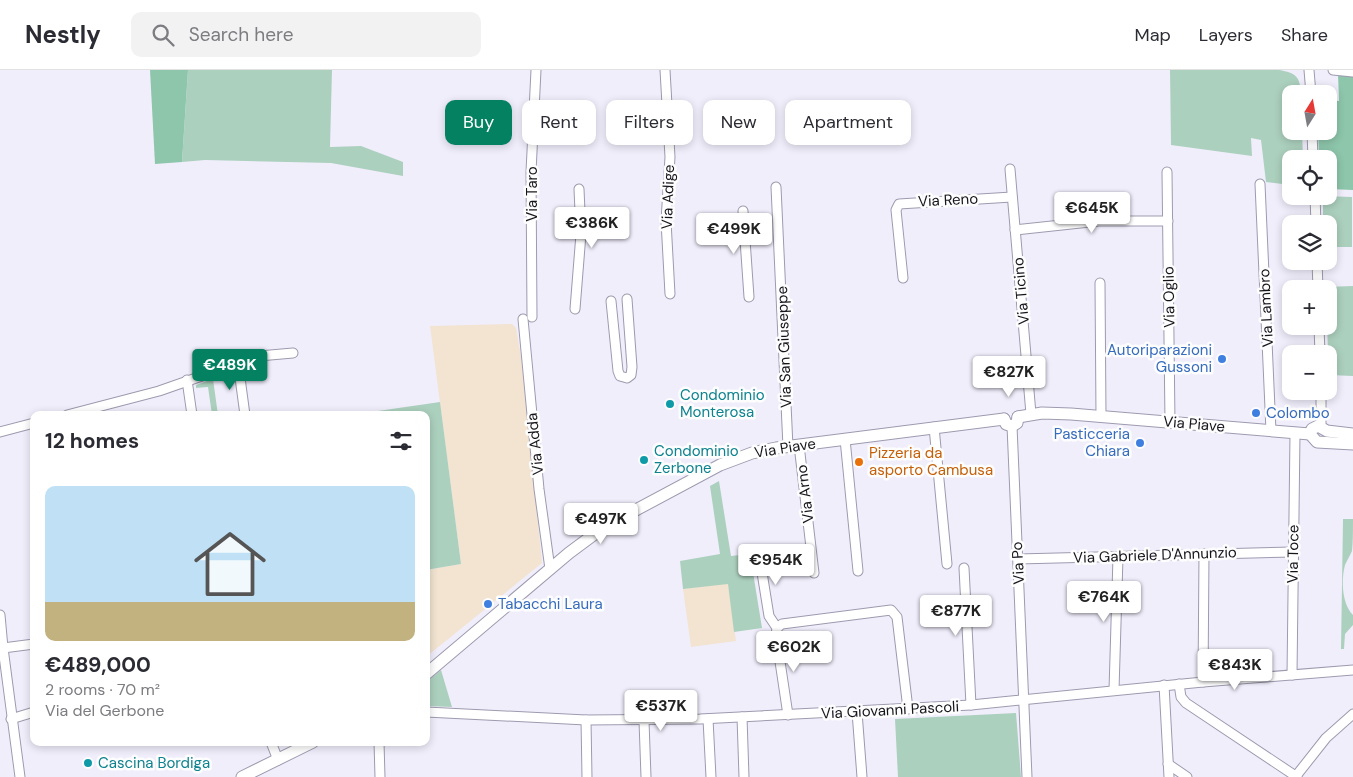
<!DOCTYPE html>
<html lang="en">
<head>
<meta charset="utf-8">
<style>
  :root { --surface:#fff; --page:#f2f2f3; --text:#2b2b33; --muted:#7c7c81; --line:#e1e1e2; --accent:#038161 }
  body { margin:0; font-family:"DM Sans",sans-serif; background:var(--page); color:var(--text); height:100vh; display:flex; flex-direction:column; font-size:19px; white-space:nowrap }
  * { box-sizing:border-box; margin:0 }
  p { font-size:16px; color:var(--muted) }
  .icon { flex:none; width:28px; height:28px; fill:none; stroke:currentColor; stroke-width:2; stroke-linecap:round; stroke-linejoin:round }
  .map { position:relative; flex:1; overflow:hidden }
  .drawer { position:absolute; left:30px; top:341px; width:400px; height:335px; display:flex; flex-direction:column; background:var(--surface); border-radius:10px; box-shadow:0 2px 8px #0003 }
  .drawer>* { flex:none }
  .top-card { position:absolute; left:445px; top:30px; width:475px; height:45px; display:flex; gap:10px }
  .needle { width:32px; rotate:11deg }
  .controls { position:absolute; left:1282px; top:15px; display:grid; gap:10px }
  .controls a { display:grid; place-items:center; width:55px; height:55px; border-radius:10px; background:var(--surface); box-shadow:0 2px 8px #0003; font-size:25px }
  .price { position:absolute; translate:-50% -42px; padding:0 11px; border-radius:5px; background:#fff; color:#222; font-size:16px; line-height:32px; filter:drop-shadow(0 1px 2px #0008) }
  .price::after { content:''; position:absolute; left:50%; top:30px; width:15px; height:11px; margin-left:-8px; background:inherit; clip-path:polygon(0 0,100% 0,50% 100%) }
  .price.active { background:var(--accent); color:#fff }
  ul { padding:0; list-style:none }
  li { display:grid; align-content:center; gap:10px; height:265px; padding:0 15px }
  li span { display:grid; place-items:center; height:155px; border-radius:10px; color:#555 }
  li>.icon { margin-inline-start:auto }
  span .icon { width:90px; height:90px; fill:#fffc; stroke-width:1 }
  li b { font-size:21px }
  h2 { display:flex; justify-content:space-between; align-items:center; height:60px; padding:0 15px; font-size:21px }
  .tag { padding:0 18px; border-radius:10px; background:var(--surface); box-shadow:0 2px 8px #0003; font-size:18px; line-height:45px }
  .tag.active { background:var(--accent); color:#fff }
  header { display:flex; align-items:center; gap:30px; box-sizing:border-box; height:70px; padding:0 25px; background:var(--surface); border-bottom:1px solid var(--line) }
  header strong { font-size:24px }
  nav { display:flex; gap:28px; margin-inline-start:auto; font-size:18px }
  .search { width:350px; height:45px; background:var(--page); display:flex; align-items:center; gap:12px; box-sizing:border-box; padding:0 18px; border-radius:10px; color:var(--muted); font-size:19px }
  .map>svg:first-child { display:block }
  .industrial { fill:#f2e4d1 }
  .green { fill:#acd0be }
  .forest { fill:#8dc6ab }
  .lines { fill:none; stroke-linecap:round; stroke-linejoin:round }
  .minor-casing { stroke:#9e9aaf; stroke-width:11 }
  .tertiary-casing { stroke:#9e9aaf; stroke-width:13 }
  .minor { stroke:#fff; stroke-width:9 }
  .tertiary { stroke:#fff; stroke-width:11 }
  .shop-dot { fill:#3f7fe0; stroke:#fdfdfd; stroke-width:2 }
  .culture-dot { fill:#0f9aa8; stroke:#fdfdfd; stroke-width:2 }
  .food-dot { fill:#e8710a; stroke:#fdfdfd; stroke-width:2 }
  .labels { text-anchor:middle; stroke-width:5; stroke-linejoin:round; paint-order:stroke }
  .street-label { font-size:15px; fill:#16141b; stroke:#fdfdfd }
  .shop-label { font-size:15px; fill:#366cbe; stroke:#fdfdfd; text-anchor:end }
  .culture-label { font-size:15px; fill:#0d838f; stroke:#fdfdfd; text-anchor:start }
  .food-label { font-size:15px; fill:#c56008; stroke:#fdfdfd; text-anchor:start }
</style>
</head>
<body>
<header>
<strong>Nestly</strong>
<div class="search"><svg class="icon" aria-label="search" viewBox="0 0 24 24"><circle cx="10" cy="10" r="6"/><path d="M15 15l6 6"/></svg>Search here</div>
<nav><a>Map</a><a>Layers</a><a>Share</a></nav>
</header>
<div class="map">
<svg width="1353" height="707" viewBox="0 0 1353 707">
  <rect width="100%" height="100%" fill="#f1eefc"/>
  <!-- industrial -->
  <g class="industrial">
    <path d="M 512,254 L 516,258 L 521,287 L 542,493 L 426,587 L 426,500 L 461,494 L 430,256 Z"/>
    <path d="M 728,513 L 736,571 L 691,577 L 683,519 Z"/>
  </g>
  <!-- green -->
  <g class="green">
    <path d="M 188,0 L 332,0 L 330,77 L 361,76 L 403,92 L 403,106 L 331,93 L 205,90 L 182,92 Z"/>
    <path d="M 1170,0 L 1279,0 C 1296,3 1300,6 1301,24 L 1291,24 L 1291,61 L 1302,61 L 1303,89 L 1291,89 L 1291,115 L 1266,112 L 1261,70 L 1251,68 L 1252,86 L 1171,75 Z"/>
    <path d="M 1323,126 L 1352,127 L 1352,177 L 1329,177 L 1329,154 L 1323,154 Z"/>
    <path d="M 1353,216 L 1353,306 L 1329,305 L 1327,256 L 1329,219 L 1325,217 Z"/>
    <path d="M 213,309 L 218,345 L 212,345 L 208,317 L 196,318 L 196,315 Z"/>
    <path d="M 440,332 L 461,494 L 426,500 L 426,345 L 357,344 Z"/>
    <path d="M 719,411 L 731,486 L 750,484 L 762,558 L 734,562 L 728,514 L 683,519 L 680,491 L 720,484 L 710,416 Z"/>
    <path d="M 1343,449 L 1353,449 C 1353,458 1353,473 1352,481 C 1350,486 1347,490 1345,495 C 1341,510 1342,534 1353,545 L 1353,555 L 1345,564 L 1344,579 L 1341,579 Z"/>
    <path d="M 441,600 L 452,637 L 426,636 L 426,612 Z"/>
    <path d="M 1016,643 L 1021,707 L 898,707 L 895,649 Z"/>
  </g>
  <!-- forest -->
  <g class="forest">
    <path d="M 150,0 L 188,0 L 182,92 L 155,94 Z"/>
    <path d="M 1338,4 L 1353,5 L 1353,120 L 1329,119 L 1329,89 L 1319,89 L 1318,61 L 1329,61 L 1329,30 L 1339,31 Z"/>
  </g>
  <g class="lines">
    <!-- minor casing -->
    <g class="minor-casing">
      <g id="minor">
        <path d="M 665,0 L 670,87 L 666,151 L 670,224"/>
        <path d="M 1309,0 L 1311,24"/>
        <path d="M 1333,0 L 1353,2"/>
        <path d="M 1312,61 L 1313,89"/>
        <path d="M 1010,99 L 1031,344"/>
        <path d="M 1167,102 L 1170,352"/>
        <path d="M 1260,114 L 1271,361"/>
        <path d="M 776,117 L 788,377"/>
        <path d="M 1315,126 L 1316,154"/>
        <path d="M 743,141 L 749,227"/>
        <path d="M 1015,160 L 1099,151 L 1168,151"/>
        <path d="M 1317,191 L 1318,219"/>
        <path d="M 903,208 L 896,140 L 899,134 L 1012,127"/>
        <path d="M 1100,213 L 1101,346"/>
        <path d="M 611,231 L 618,301 L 620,306 L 627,308 L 631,305 L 632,297 L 627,229"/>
        <path d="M 575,239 L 581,164 L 579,119"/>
        <path d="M 532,247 L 531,102 L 536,0"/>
        <path d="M 523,249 L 539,419 L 550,499"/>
        <path d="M 1319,256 L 1320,284"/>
        <path d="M 238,293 L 245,345"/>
        <path d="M 187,310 L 192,345"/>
        <path d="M 67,345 L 159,321 L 259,286 L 293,283"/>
        <path d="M 1012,356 L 1027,707"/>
        <path d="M 1321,356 L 1321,321"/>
        <path d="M 934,357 L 947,494"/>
        <path d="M 0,362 L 34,353"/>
        <path d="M 845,369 L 858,501"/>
        <path d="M 799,375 L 814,503"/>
        <path d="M 759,484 L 769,546 L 777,558 L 776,565 L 788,645"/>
        <path d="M 1018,489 L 1293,482"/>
        <path d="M 964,498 L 971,635"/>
        <path d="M 0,545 L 3,578"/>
        <path d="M 777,558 L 782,554 L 891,540 L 897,547 L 908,639"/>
        <path d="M 1292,605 L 1295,364"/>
        <path d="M 1203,612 L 1204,484"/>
        <path d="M 1179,614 L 1181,627 L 1186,633 L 1297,707"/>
        <path d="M 1164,615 L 1169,707"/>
        <path d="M 1114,620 L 1118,487"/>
        <path d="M 426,642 L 586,650 L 700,649 L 971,635 L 1203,612 L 1353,600"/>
        <path d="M 857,642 L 862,707"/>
        <path d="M 742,647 L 744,707"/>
        <path d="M 11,649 L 34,642"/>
        <path d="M 708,649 L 711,707"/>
        <path d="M 586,650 L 587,707"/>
        <path d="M 644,651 L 646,707"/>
        <path d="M 271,672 L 278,690"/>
        <path d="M 379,672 L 380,707"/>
        <path d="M 1168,694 L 1187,707"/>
        <path d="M 1296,706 L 1326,668 L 1353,644"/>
        <path d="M 20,707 L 3,578 L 34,574"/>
      </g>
    </g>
    <!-- tertiary casing -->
    <g class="tertiary-casing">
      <g id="tertiary">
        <path d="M 1018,347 L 1042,343 L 1071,344 L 1310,364"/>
        <path d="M 1004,349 L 1006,354 L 1012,356 L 1017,353 L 1018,347"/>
        <path d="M 1310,364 L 1312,359 L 1318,356 L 1327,361 L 1353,364"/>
        <path d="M 1310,364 L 1317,372 L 1353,374"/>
        <path d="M 426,604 L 569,483 L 604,457 L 720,395 L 752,383 L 776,378 L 1004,349"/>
        <path d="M 242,707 L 313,672"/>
      </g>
    </g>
    <!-- minor -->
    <use href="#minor" class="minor"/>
    <!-- tertiary -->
    <use href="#tertiary" class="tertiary"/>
  </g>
  <!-- markers -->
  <g class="shop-dot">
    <circle cx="1222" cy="289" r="5"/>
    <circle cx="1256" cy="343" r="5"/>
    <circle cx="1140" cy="373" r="5"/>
    <circle cx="488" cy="534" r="5"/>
  </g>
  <g class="culture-dot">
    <circle cx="670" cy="334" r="5"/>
    <circle cx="644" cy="390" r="5"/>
    <circle cx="88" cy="693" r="5"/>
  </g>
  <circle class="food-dot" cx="859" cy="392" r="5"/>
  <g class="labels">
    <!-- street labels -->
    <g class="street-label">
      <text transform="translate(532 124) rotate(-90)" y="5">Via Taro</text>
      <text transform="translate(668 127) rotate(-88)" y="5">Via Adige</text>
      <text transform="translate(948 130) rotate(-3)" y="5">Via Reno</text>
      <text transform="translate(1021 221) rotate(-95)" y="5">Via Ticino</text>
      <text transform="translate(1169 227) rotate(-91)" y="5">Via Oglio</text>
      <text transform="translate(1266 238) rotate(-93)" y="5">Via Lambro</text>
      <text transform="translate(784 277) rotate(-92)" y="5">Via San Giuseppe</text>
      <text transform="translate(1194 354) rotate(5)" y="5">Via Piave</text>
      <text transform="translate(535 374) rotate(-96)" y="5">Via Adda</text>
      <text transform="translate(785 378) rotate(-9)" y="5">Via Piave</text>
      <text transform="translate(805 424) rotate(-97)" y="5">Via Arno</text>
      <text transform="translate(1293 484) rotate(-89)" y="5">Via Toce</text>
      <text transform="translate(1155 485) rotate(-2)" y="5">Via Gabriele D'Annunzio</text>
      <text transform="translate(1018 493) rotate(-93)" y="5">Via Po</text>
      <text transform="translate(890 640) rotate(-3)" y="5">Via Giovanni Pascoli</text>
    </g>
    <!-- shop labels -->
    <g class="shop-label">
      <text x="1212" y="285">Autoriparazioni<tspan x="1212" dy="17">Gussoni</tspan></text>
      <text x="1266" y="348" text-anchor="start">Colombo</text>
      <text x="1130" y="369">Pasticceria<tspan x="1130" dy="17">Chiara</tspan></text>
      <text x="498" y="539" text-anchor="start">Tabacchi Laura</text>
    </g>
    <!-- culture labels -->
    <g class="culture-label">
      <text x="680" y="330">Condominio<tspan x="680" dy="17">Monterosa</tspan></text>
      <text x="654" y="386">Condominio<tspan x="654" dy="17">Zerbone</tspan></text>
      <text x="98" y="698">Cascina Bordiga</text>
    </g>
    <!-- food labels -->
    <g class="food-label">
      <text x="869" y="388">Pizzeria da<tspan x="869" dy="17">asporto Cambusa</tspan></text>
    </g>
  </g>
</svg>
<div class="controls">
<a><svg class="needle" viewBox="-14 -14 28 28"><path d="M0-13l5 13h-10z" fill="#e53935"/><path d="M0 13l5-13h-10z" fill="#7c7c81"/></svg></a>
<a><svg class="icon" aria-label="locate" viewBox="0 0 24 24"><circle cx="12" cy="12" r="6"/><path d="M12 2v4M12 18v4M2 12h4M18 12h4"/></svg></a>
<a><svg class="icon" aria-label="layers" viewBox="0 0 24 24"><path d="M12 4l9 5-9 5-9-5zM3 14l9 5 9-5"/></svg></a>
<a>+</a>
<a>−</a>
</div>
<b class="price" style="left:1092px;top:164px">€645K</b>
<b class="price" style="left:592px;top:179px">€386K</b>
<b class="price" style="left:734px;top:185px">€499K</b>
<b class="price active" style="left:230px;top:321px">€489K</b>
<b class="price" style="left:1009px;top:328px">€827K</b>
<b class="price" style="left:601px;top:475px">€497K</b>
<b class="price" style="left:776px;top:516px">€954K</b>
<b class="price" style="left:1104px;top:553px">€764K</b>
<b class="price" style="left:956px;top:567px">€877K</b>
<b class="price" style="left:794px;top:603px">€602K</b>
<b class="price" style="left:1235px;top:621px">€843K</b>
<b class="price" style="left:661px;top:662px">€537K</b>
<div class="top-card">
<a class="tag active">Buy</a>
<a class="tag">Rent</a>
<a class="tag">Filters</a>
<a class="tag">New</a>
<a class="tag">Apartment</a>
</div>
<section class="drawer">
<h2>12 homes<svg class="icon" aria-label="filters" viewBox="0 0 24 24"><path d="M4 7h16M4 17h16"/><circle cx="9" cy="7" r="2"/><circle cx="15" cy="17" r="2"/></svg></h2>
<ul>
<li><span style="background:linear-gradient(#bfe0f5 75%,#c2b280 0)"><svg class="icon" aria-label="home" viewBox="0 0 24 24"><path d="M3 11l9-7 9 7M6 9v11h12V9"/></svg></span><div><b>€489,000</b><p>2 rooms · 70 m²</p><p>Via del Gerbone</p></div></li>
</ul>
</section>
</div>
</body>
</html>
